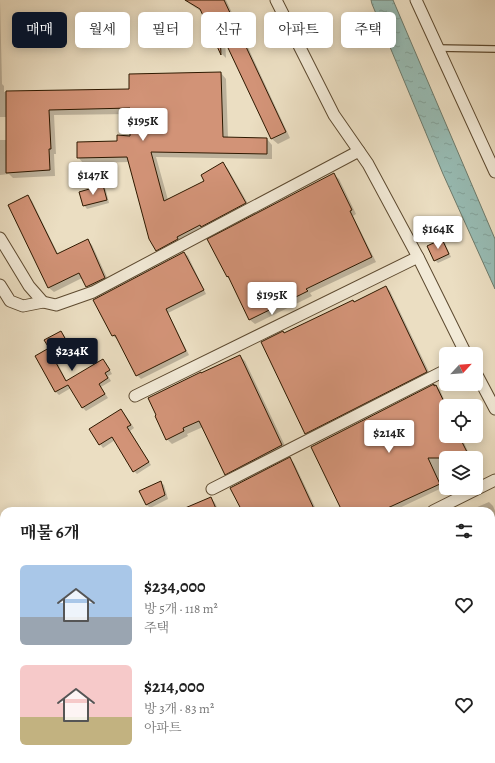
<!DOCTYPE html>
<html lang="ko">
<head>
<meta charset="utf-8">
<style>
  :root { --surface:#fff; --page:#f6f6f6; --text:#222; --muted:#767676; --accent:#111827 }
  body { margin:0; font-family:Alegreya,"Noto Serif KR",serif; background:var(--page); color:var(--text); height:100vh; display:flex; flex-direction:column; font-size:15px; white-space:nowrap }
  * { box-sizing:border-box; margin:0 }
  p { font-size:13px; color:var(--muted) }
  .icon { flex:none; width:22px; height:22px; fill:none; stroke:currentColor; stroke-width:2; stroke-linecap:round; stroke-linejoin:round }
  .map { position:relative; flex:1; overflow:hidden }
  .panel { position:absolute; left:0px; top:507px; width:495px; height:256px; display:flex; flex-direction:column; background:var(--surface); border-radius:12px 12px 0 0; box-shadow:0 2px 10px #0003 }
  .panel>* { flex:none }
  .top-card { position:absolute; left:12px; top:12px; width:471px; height:36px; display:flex; gap:8px }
  .needle { width:26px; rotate:64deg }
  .buttons { position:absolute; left:439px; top:347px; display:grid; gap:8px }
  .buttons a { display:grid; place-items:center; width:44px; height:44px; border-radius:6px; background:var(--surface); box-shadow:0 2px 10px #0003; font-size:20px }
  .price { position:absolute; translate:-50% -34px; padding:0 9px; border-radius:4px; background:#fff; color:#222; font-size:13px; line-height:26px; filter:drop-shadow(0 1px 2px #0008) }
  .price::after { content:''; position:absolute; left:50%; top:24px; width:12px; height:9px; margin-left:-6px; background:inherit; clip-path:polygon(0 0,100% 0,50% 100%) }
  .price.selected { background:var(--accent); color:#fff }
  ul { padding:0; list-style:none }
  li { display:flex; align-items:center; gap:12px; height:100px; padding:0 20px }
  li span { display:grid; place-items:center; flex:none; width:112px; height:80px; border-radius:6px; color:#555 }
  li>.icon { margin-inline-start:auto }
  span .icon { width:48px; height:48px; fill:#fffc; stroke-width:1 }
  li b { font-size:17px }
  h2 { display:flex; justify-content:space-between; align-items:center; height:48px; padding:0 20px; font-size:17px }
  .tag { padding:0 14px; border-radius:6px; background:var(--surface); box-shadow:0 2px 10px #0003; font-size:14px; line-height:36px }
  .tag.selected { background:var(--accent); color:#fff }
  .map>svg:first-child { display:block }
  .water { fill:url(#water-ripples); stroke:#6e7b6c }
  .shadow { fill:#0003 }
  .building { fill:#d29377; stroke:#2e1900 }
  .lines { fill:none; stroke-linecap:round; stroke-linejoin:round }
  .service-casing { stroke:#5d4a30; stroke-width:8 }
  .minor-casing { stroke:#5d4a30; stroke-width:13 }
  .service { stroke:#f2ead7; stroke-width:5.5 }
  .minor { stroke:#f2ead7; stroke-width:11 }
</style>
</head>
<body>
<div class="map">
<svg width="495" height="763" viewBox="0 0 495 763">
  <defs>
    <pattern id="water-ripples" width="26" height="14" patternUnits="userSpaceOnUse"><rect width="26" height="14" fill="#98bcb4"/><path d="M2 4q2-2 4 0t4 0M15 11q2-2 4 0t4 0" fill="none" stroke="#83a199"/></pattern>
  </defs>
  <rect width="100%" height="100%" fill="#ebdec2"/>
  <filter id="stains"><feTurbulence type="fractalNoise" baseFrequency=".005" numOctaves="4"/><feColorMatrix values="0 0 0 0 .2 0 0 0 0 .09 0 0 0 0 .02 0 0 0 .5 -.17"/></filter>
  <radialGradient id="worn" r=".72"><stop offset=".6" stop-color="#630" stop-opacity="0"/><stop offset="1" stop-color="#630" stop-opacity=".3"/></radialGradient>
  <!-- water -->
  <path class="water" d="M 371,0 L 393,0 L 495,239 L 495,289 L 443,174 L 372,4 Z"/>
  <!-- shadow -->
  <g class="shadow">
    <path d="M 0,0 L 2,84 L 4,86 L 4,92 L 130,90 L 221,73 L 226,79 L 228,138 L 267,139 L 272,145 L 272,159 L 156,157 L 168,200 L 205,181 L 223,163 L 228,169 L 251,209 L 162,256 L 156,250 L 130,162 L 83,163 L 78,157 L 131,137 L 131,114 L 54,115 L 56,154 L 54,154 L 55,176 L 13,178 L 9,174 L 0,175 L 0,140 L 7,140 L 6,117 L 0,117 Z"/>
    <path d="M 184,0 L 226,0 L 290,138 L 278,144 L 272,139 L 225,40 L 226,58 L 222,54 L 202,12 Z"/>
    <path d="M 334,175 L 339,179 L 356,214 L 353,216 L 376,262 L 310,293 L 312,296 L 255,324 L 250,320 L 231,280 L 227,277 Z"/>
    <path d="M 103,186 L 106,190 L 109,203 L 87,209 L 84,205 Z"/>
    <path d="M 28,197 L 32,201 L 58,254 L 88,241 L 92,245 L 109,282 L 91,291 L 87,286 L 82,278 L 54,292 L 49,288 L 9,206 Z"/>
    <path d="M 441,240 L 445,243 L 451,257 L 438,263 L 435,260 Z"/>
    <path d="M 184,253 L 188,256 L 206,294 L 168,313 L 189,355 L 141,379 L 137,375 L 118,338 L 117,339 L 113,336 Z"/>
    <path d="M 386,287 L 390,291 L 431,376 L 310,437 L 306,433 L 284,334 L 354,302 Z"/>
    <path d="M 61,332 L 64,335 L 75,355 L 58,364 L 67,382 L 103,360 L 106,363 L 112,374 L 108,376 L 111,381 L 101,387 L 108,398 L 86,411 L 83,408 L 71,388 L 59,395 L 56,392 L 37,356 L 51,349 Z"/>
    <path d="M 240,356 L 245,361 L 287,450 L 230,479 L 225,474 L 203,427 L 187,434 L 188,436 L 172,444 L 167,439 Z"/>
    <path d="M 436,386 L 440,390 L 447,406 L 446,406 L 446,436 L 461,436 L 471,458 L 446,458 L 446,486 L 393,511 L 390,511 L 388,509 L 384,511 L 343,511 Z"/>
    <path d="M 121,410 L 124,413 L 134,428 L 130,431 L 151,465 L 137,474 L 134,471 L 115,440 L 103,448 L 100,444 L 91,429 Z"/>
    <path d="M 290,459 L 294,463 L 317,511 L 243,511 Z"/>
    <path d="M 160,482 L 164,485 L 168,499 L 150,508 L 146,504 Z"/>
    <path d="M 211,498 L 215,503 L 219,511 L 195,511 Z"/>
    <path d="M 489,502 L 493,506 L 495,511 L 495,570 L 491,561 L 491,511 L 468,511 Z"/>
    <path d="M 4,602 L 4,631 L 0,623 L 0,604 Z"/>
    <path d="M 491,628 L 494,635 L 491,636 Z"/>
    <path d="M 495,653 L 495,743 L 491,732 L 491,654 Z"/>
    <rect x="127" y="759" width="34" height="4"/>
    <path d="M 352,759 L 417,759 L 419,763 L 353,763 Z"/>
    <path d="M 448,759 L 468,759 L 469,763 L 446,763 L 445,762 L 448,760 Z"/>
  </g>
  <!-- building -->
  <g class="building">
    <path d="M 185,0 L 224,0 L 286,132 L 271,139 L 220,31 L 221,55 L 200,9 Z"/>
    <path d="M 221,72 L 223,137 L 267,138 L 267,154 L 151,152 L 164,201 L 204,181 L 201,175 L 223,162 L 246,203 L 201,227 L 200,225 L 177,237 L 178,239 L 156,251 L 149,239 L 127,157 L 77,158 L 77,142 L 117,141 L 117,135 L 130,136 L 130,108 L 49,110 L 51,149 L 49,149 L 50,170 L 6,173 L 6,91 L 129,89 L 129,74 Z"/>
    <path d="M 334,173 L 352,210 L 350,211 L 372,257 L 306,289 L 308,291 L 249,320 L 228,276 L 227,277 L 207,239 L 286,198 Z"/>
    <path d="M 103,185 L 107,200 L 83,206 L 79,192 Z"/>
    <path d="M 28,195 L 57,254 L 88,239 L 105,278 L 86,287 L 79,273 L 48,288 L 8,205 Z"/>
    <path d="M 442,239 L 449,254 L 434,261 L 427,246 Z"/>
    <path d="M 184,252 L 204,290 L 166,309 L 186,351 L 136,376 L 115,335 L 112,336 L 93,300 Z"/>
    <path d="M 386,286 L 427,372 L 305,434 L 261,342 L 283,331 L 284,333 L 353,300 L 354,302 Z"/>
    <path d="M 61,331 L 72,351 L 55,361 L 66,381 L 103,359 L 110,370 L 105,373 L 108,378 L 99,384 L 105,394 L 82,408 L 68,385 L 55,392 L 35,356 L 49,348 L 44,340 Z"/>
    <path d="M 240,355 L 282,445 L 225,475 L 199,421 L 183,428 L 184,431 L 166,440 L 155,416 L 156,415 L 148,398 L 201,372 L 201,373 Z"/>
    <path d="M 434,384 L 434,386 L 436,385 L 446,406 L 446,436 L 459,436 L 470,458 L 428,458 L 440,484 L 381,511 L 342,511 L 311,447 Z"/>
    <path d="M 121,409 L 131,425 L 127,427 L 149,462 L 133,472 L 112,437 L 99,445 L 89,429 Z"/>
    <path d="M 290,457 L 315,511 L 242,511 L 230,488 Z"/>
    <path d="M 161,481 L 165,495 L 146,505 L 139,491 Z"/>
    <path d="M 211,497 L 217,511 L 178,511 Z"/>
  </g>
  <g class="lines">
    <!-- service casing -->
    <g class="service-casing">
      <path id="service" d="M 438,48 L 495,49"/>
    </g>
    <!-- minor casing -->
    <g class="minor-casing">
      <g id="minor">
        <path d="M 276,0 L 334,115 L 368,164 L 418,257 L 466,354"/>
        <path d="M 416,0 L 495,172"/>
        <path d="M 0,238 L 29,286 L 43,302 L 56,305 L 93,292 L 359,151"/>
        <path d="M 0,285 L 10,301 L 23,306 L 43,302"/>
        <path d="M 476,373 L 495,409"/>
        <path d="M 135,396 L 418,257"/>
        <path d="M 212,489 L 446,370"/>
        <path d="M 433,511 L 495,480"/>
        <path d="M 0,668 L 4,667"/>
        <path d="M 475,759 L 476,763"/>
      </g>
    </g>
    <!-- service -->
    <use href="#service" class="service"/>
    <!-- minor -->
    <use href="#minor" class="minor"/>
  </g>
  <rect width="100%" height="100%" filter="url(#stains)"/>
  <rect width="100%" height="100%" fill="url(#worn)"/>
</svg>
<div class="buttons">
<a><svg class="needle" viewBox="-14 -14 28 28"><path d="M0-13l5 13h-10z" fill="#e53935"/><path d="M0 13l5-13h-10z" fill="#767676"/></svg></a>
<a><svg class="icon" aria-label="locate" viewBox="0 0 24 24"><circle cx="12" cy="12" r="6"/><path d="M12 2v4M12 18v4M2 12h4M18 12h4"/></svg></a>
<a><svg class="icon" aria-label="layers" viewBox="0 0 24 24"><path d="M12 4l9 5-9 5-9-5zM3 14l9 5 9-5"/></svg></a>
</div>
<b class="price" style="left:143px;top:142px">$195K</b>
<b class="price" style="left:93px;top:196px">$147K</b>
<b class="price" style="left:438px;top:250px">$164K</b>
<b class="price" style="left:272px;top:316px">$195K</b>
<b class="price selected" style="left:72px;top:372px">$234K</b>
<b class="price" style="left:389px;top:454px">$214K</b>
<div class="top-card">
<a class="tag selected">매매</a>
<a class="tag">월세</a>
<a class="tag">필터</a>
<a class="tag">신규</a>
<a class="tag">아파트</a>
<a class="tag">주택</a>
</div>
<section class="panel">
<h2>매물 6개<svg class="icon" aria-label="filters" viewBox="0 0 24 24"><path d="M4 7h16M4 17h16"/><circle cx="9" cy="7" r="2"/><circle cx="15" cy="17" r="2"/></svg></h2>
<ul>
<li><span style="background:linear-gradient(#a9c7e8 65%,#9aa5b1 0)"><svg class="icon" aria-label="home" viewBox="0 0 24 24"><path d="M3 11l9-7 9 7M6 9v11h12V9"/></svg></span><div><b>$234,000</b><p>방 5개 · 118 m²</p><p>주택</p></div><svg class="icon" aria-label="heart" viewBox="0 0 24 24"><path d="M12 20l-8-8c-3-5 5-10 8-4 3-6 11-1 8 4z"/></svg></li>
<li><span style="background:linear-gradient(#f6c9c9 65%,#c2b280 0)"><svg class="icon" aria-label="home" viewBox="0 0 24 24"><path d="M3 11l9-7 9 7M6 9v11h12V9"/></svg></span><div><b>$214,000</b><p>방 3개 · 83 m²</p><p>아파트</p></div><svg class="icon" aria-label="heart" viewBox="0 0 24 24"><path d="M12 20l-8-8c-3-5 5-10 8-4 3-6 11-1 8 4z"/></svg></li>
</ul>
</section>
</div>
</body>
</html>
